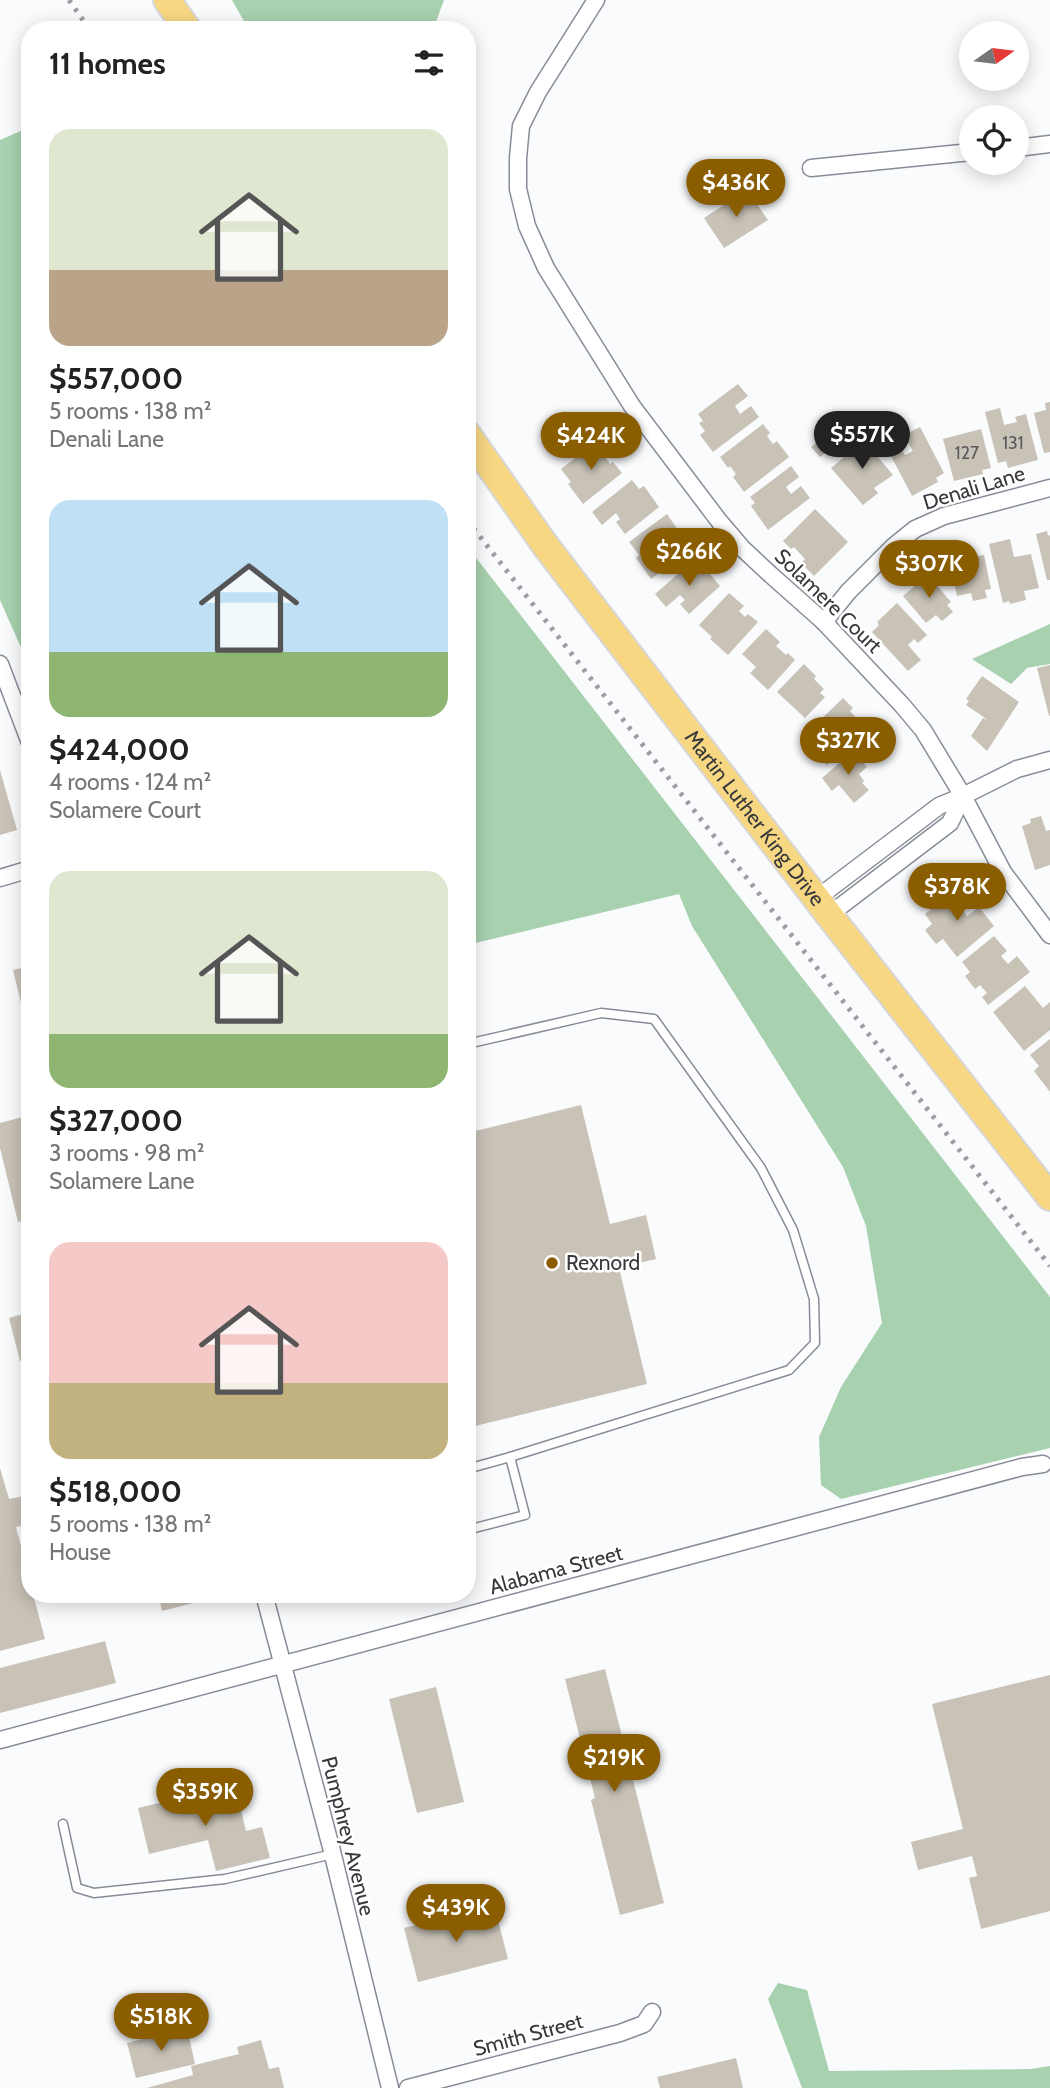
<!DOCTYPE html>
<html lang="en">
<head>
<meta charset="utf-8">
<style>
  :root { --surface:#fff; --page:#f2f2f2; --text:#222; --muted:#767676; --accent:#895d00 }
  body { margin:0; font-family:Cabin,sans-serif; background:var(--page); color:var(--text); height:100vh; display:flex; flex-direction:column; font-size:26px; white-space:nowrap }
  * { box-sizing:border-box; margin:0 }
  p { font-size:23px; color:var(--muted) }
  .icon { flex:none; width:38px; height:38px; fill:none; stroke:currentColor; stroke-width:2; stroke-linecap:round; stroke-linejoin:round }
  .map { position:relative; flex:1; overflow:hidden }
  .panel { position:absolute; left:21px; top:21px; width:455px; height:1582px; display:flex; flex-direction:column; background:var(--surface); border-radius:28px; box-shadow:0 4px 18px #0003 }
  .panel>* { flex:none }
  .needle { width:46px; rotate:76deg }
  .controls { position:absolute; left:959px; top:21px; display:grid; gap:14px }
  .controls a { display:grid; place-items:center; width:70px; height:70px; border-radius:50%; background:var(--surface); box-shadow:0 4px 18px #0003; font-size:35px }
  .price { position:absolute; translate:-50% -60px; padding:0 16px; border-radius:24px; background:var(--accent); color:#fff; font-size:23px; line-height:46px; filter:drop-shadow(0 2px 4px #0008) }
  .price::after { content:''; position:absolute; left:50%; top:42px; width:21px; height:16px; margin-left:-10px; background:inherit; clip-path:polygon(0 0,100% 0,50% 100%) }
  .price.current { background:#222; color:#fff }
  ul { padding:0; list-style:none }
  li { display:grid; align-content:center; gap:14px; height:371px; padding:0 28px }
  li span { display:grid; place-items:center; height:217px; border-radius:21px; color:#555 }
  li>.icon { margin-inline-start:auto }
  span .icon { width:126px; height:126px; fill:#fffc; stroke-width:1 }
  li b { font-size:30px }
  h2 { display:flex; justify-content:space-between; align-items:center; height:84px; padding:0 28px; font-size:30px }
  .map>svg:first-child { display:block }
  .forest { fill:#a8d1af }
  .building { fill:#c8c2b7 }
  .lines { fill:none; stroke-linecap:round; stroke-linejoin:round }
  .lane-casing { stroke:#888c97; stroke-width:11 }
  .street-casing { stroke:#888c97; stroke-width:19 }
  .primary-casing { stroke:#d7d7d8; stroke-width:30 }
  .lane { stroke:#fff; stroke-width:8 }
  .street { stroke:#fff; stroke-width:16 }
  .primary { stroke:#f8d783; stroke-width:26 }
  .rail { stroke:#9c9ea1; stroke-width:5; stroke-dasharray:3.5 7; stroke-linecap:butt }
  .poi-dot { fill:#895d00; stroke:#fff; stroke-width:2.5 }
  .labels { text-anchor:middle; stroke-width:5; stroke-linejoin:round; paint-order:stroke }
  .number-label { font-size:18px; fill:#5a5a5b }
  .street-label { font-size:21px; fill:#36383c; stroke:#fff }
  .poi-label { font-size:21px; fill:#36383c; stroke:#fff; text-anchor:start }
</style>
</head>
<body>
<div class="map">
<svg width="1050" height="2088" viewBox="0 0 1050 2088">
  <rect width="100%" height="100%" fill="#fafbfd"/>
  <!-- forest -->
  <g class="forest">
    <path d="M 232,0 L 444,0 L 433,30 L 249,30 Z"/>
    <path d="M 30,127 L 30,668 L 0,600 L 0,140 Z"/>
    <path d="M 467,546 L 1050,1297 L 1050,1448 L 841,1499 L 821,1485 L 819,1437 L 841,1387 L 882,1323 L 866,1226 L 843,1167 L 692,926 L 679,894 L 467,945 Z"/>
    <path d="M 1050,624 L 1050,664 L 1027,668 L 1011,684 L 972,659 Z"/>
    <path d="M 778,1983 L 807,1990 L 829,2071 L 1031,2069 L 1050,2066 L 1050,2088 L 802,2088 L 768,1999 Z"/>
  </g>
  <!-- building -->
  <g class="building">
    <path d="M 747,190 L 768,220 L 724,248 L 704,218 Z"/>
    <path d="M 738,384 L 748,396 L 735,406 L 740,414 L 751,406 L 759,417 L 713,452 L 700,435 L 705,431 L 699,423 L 703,421 L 698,414 Z"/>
    <path d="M 1050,402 L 1050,452 L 1044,453 L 1034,413 L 1046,410 L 1045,403 Z"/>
    <path d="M 1000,408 L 1004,425 L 1017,422 L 1015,417 L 1026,414 L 1038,460 L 1008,468 L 1006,461 L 998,463 L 985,412 Z"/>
    <path d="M 763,424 L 770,433 L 767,436 L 773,444 L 777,441 L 789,457 L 744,492 L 733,477 L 736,474 L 730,466 L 728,468 L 720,457 Z"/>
    <path d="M 920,427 L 944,473 L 936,478 L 938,482 L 912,496 L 891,456 L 902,450 L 905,455 L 913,451 L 904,435 Z"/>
    <path d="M 981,429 L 991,468 L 982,470 L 983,474 L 954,481 L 943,439 Z"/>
    <path d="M 861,437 L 893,475 L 874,488 L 878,493 L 863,505 L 831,468 L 844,457 L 842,454 Z"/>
    <path d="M 821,439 L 829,449 L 820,457 L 811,447 Z"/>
    <path d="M 598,440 L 609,455 L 606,458 L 610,464 L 613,462 L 622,473 L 583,504 L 568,484 L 571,482 L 561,469 Z"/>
    <path d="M 791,466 L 799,477 L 786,487 L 791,494 L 801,486 L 810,498 L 768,530 L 751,506 L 755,503 L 750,497 Z"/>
    <path d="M 632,480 L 639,489 L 644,486 L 659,507 L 625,534 L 616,522 L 620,519 L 616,513 L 602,525 L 592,512 Z"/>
    <path d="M 815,509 L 848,542 L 814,576 L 801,563 L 805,559 L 794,547 L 791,549 L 783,541 Z"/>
    <path d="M 667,514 L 678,530 L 674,533 L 678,539 L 681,537 L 690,550 L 651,579 L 636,558 L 639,555 L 629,542 Z"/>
    <path d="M 1047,531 L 1048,536 L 1050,535 L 1050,580 L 1047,580 L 1036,534 Z"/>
    <path d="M 1010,539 L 1014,557 L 1031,554 L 1039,588 L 1024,591 L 1026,600 L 1010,604 L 1009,601 L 1003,603 L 989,544 Z"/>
    <path d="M 973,554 L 974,557 L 984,555 L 991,589 L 985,590 L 987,598 L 973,601 L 971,593 L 957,596 L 949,559 Z"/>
    <path d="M 693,561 L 700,570 L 704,567 L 720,586 L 689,614 L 680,604 L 685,600 L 680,595 L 666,607 L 655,594 Z"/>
    <path d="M 928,575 L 951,602 L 947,605 L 953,612 L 942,621 L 936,615 L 926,623 L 903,596 Z"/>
    <path d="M 729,593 L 744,606 L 739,611 L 745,617 L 748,614 L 758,622 L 728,655 L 710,639 L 712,637 L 699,625 Z"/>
    <path d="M 897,603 L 927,635 L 918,643 L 914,639 L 908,645 L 921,660 L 908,671 L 872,632 L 879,625 L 877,622 Z"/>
    <path d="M 766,629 L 780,642 L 776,646 L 786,655 L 788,653 L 795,660 L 768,690 L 750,673 L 756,667 L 742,654 Z"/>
    <path d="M 804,664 L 816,676 L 814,679 L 824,689 L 820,693 L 825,697 L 805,718 L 777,692 Z"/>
    <path d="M 1050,665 L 1050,716 L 1049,716 L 1037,668 Z"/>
    <path d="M 982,676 L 1019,702 L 987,751 L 971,736 L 983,718 L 988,720 L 966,705 L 969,701 L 966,699 Z"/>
    <path d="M 843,698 L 853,708 L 850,711 L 860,722 L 857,725 L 862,730 L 827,765 L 815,752 L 828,739 L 823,734 L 820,738 L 811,729 Z"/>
    <path d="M 853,751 L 867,767 L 859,774 L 864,781 L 862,783 L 869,790 L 854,803 L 839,785 L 832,791 L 822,778 Z"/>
    <path d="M 0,770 L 17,830 L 0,835 Z"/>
    <path d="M 1041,816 L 1046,831 L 1050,830 L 1050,865 L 1035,870 L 1022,826 L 1031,823 L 1030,819 Z"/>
    <path d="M 960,887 L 971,901 L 961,908 L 967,916 L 979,907 L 994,926 L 957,957 L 943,939 L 936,944 L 925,930 L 932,924 L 925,914 Z"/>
    <path d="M 994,936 L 1007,951 L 1001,956 L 1008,964 L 1017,956 L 1030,972 L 988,1005 L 982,997 L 987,993 L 980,985 L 975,989 L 965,976 L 970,972 L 962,962 Z"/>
    <path d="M 30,966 L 30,1036 L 29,1036 L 13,970 Z"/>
    <path d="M 1025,986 L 1043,1008 L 1050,1002 L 1050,1030 L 1024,1051 L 993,1012 Z"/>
    <path d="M 1050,1039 L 1050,1092 L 1034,1071 L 1039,1066 L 1030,1055 Z"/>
    <path d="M 581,1105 L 610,1224 L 646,1215 L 656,1259 L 619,1268 L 647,1384 L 467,1428 L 467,1133 Z"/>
    <path d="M 30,1115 L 30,1219 L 18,1222 L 0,1148 L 0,1123 Z"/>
    <path d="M 30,1312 L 30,1359 L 20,1361 L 9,1318 Z"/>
    <path d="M 0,1468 L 9,1499 L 24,1496 L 30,1524 L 16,1527 L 30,1580 L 30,1594 L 33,1594 L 45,1639 L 0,1651 Z"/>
    <path d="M 158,1594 L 199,1594 L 201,1601 L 162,1611 Z"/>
    <path d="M 105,1641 L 116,1683 L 0,1713 L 0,1668 Z"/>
    <path d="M 605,1669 L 664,1903 L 620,1915 L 591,1800 L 595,1798 L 565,1679 Z"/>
    <path d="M 1050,1675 L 1050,1911 L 981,1929 L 969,1878 L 977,1876 L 972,1856 L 918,1870 L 911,1842 L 963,1829 L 932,1704 Z"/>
    <path d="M 436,1687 L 464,1802 L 417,1813 L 389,1699 Z"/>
    <path d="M 235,1785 L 246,1831 L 262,1827 L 270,1858 L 216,1871 L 208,1840 L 149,1854 L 138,1808 Z"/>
    <path d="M 494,1905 L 508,1959 L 418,1982 L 404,1928 Z"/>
    <path d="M 187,2028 L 195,2064 L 136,2078 L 127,2043 Z"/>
    <path d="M 261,2040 L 269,2069 L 279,2067 L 284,2088 L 147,2088 L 193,2075 L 191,2066 L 239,2054 L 237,2047 Z"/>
    <path d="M 736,2058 L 743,2088 L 660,2088 L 657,2077 Z"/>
  </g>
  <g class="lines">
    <!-- lane casing -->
    <g class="lane-casing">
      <g id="lane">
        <path d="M 467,1044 L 601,1013 L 654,1019 L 761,1168 L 793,1230 L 814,1299 L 815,1343 L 789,1370 L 510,1457"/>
        <path d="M 467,1469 L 510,1457 L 525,1515 L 467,1530"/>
        <path d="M 63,1824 L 77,1888 L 94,1893 L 225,1879 L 333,1854"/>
      </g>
    </g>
    <!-- street casing -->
    <g class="street-casing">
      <g id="street">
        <path d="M 596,0 L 538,92 L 521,126 L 518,158 L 518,189 L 527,226 L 546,268 L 632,406 L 719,521 L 742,548 L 771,575 L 824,622 L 902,705 L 923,730 L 963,796 L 1003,872 L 1050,935"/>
        <path d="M 1017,148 L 1050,144"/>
        <path d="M 811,168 L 971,152"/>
        <path d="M 824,622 L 848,592 L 894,546 L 915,529 L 944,516 L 1050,488"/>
        <path d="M 0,664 L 30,743"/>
        <path d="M 0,878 L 30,869"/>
        <path d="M 816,899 L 939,806 L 963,796 L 1017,769 L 1050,760"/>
        <path d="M 829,915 L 950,823 L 963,796"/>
        <path d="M 264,1594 L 331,1847 L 390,2088"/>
        <path d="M 0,1740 L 1022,1467 L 1043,1464"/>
        <path d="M 408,2088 L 620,2033 L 644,2024 L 652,2012"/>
      </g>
    </g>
    <!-- primary casing -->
    <g class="primary-casing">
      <g id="primary">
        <path d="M 167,0 L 188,30"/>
        <path id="s1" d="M 467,434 L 545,545 L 829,915 L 1050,1197"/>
      </g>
    </g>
    <!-- lane -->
    <use href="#lane" class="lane"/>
    <!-- street -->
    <use href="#street" class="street"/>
    <!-- primary -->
    <use href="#primary" class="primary"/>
    <!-- rail -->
    <g class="rail">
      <path d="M 69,0 L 90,30"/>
      <path d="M 467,520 L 1050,1266"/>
    </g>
  </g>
  <!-- markers -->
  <circle class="poi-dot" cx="552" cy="1263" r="7"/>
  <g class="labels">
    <!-- number labels -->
    <g class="number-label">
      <text x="1013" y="449">131</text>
      <text x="967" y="459">127</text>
    </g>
    <!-- street labels -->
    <g class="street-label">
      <text transform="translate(974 488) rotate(-17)" y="7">Denali Lane</text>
      <text transform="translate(828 601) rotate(44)" y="7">Solamere Court</text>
      <text dy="7" stroke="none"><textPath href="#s1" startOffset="480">Martin Luther King Drive</textPath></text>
      <text transform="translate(556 1570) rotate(-15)" y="7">Alabama Street</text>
      <text transform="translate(348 1836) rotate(76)" y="7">Pumphrey Avenue</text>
      <text transform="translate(528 2035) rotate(-15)" y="7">Smith Street</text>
    </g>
    <!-- poi labels -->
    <g class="poi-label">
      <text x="566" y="1270">Rexnord</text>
    </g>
  </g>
</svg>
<div class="controls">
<a><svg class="needle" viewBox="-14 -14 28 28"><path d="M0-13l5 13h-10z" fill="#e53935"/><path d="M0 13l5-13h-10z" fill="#767676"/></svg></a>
<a><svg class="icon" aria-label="locate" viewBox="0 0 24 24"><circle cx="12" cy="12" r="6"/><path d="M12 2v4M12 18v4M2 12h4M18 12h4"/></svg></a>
</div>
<b class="price" style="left:736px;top:219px">$436K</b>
<b class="price current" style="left:862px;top:471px">$557K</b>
<b class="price" style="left:591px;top:472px">$424K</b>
<b class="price" style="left:689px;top:588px">$266K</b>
<b class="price" style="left:929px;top:600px">$307K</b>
<b class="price" style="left:848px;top:777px">$327K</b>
<b class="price" style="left:957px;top:923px">$378K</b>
<b class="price" style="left:614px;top:1794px">$219K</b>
<b class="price" style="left:205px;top:1828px">$359K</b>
<b class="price" style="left:456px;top:1944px">$439K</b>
<b class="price" style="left:161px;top:2053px">$518K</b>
<section class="panel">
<h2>11 homes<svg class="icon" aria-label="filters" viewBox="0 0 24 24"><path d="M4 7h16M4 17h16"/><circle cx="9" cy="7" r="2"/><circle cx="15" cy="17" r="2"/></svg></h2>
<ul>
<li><span style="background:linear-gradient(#dfe7d0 65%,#b9a48a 0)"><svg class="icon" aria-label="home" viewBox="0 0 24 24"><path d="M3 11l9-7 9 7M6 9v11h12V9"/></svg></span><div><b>$557,000</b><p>5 rooms · 138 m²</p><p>Denali Lane</p></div></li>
<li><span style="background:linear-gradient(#bfe0f5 70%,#8fb573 0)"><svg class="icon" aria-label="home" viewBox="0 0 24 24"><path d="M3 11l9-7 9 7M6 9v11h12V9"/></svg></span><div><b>$424,000</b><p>4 rooms · 124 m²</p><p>Solamere Court</p></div></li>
<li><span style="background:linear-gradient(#dfe7d0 75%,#8fb573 0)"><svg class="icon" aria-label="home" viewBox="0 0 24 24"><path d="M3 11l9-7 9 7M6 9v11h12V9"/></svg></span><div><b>$327,000</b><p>3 rooms · 98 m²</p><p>Solamere Lane</p></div></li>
<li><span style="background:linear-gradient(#f6c9c9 65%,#c2b280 0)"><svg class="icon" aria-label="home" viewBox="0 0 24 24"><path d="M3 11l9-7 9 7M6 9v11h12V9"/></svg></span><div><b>$518,000</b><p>5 rooms · 138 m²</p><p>House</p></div></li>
</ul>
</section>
</div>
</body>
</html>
